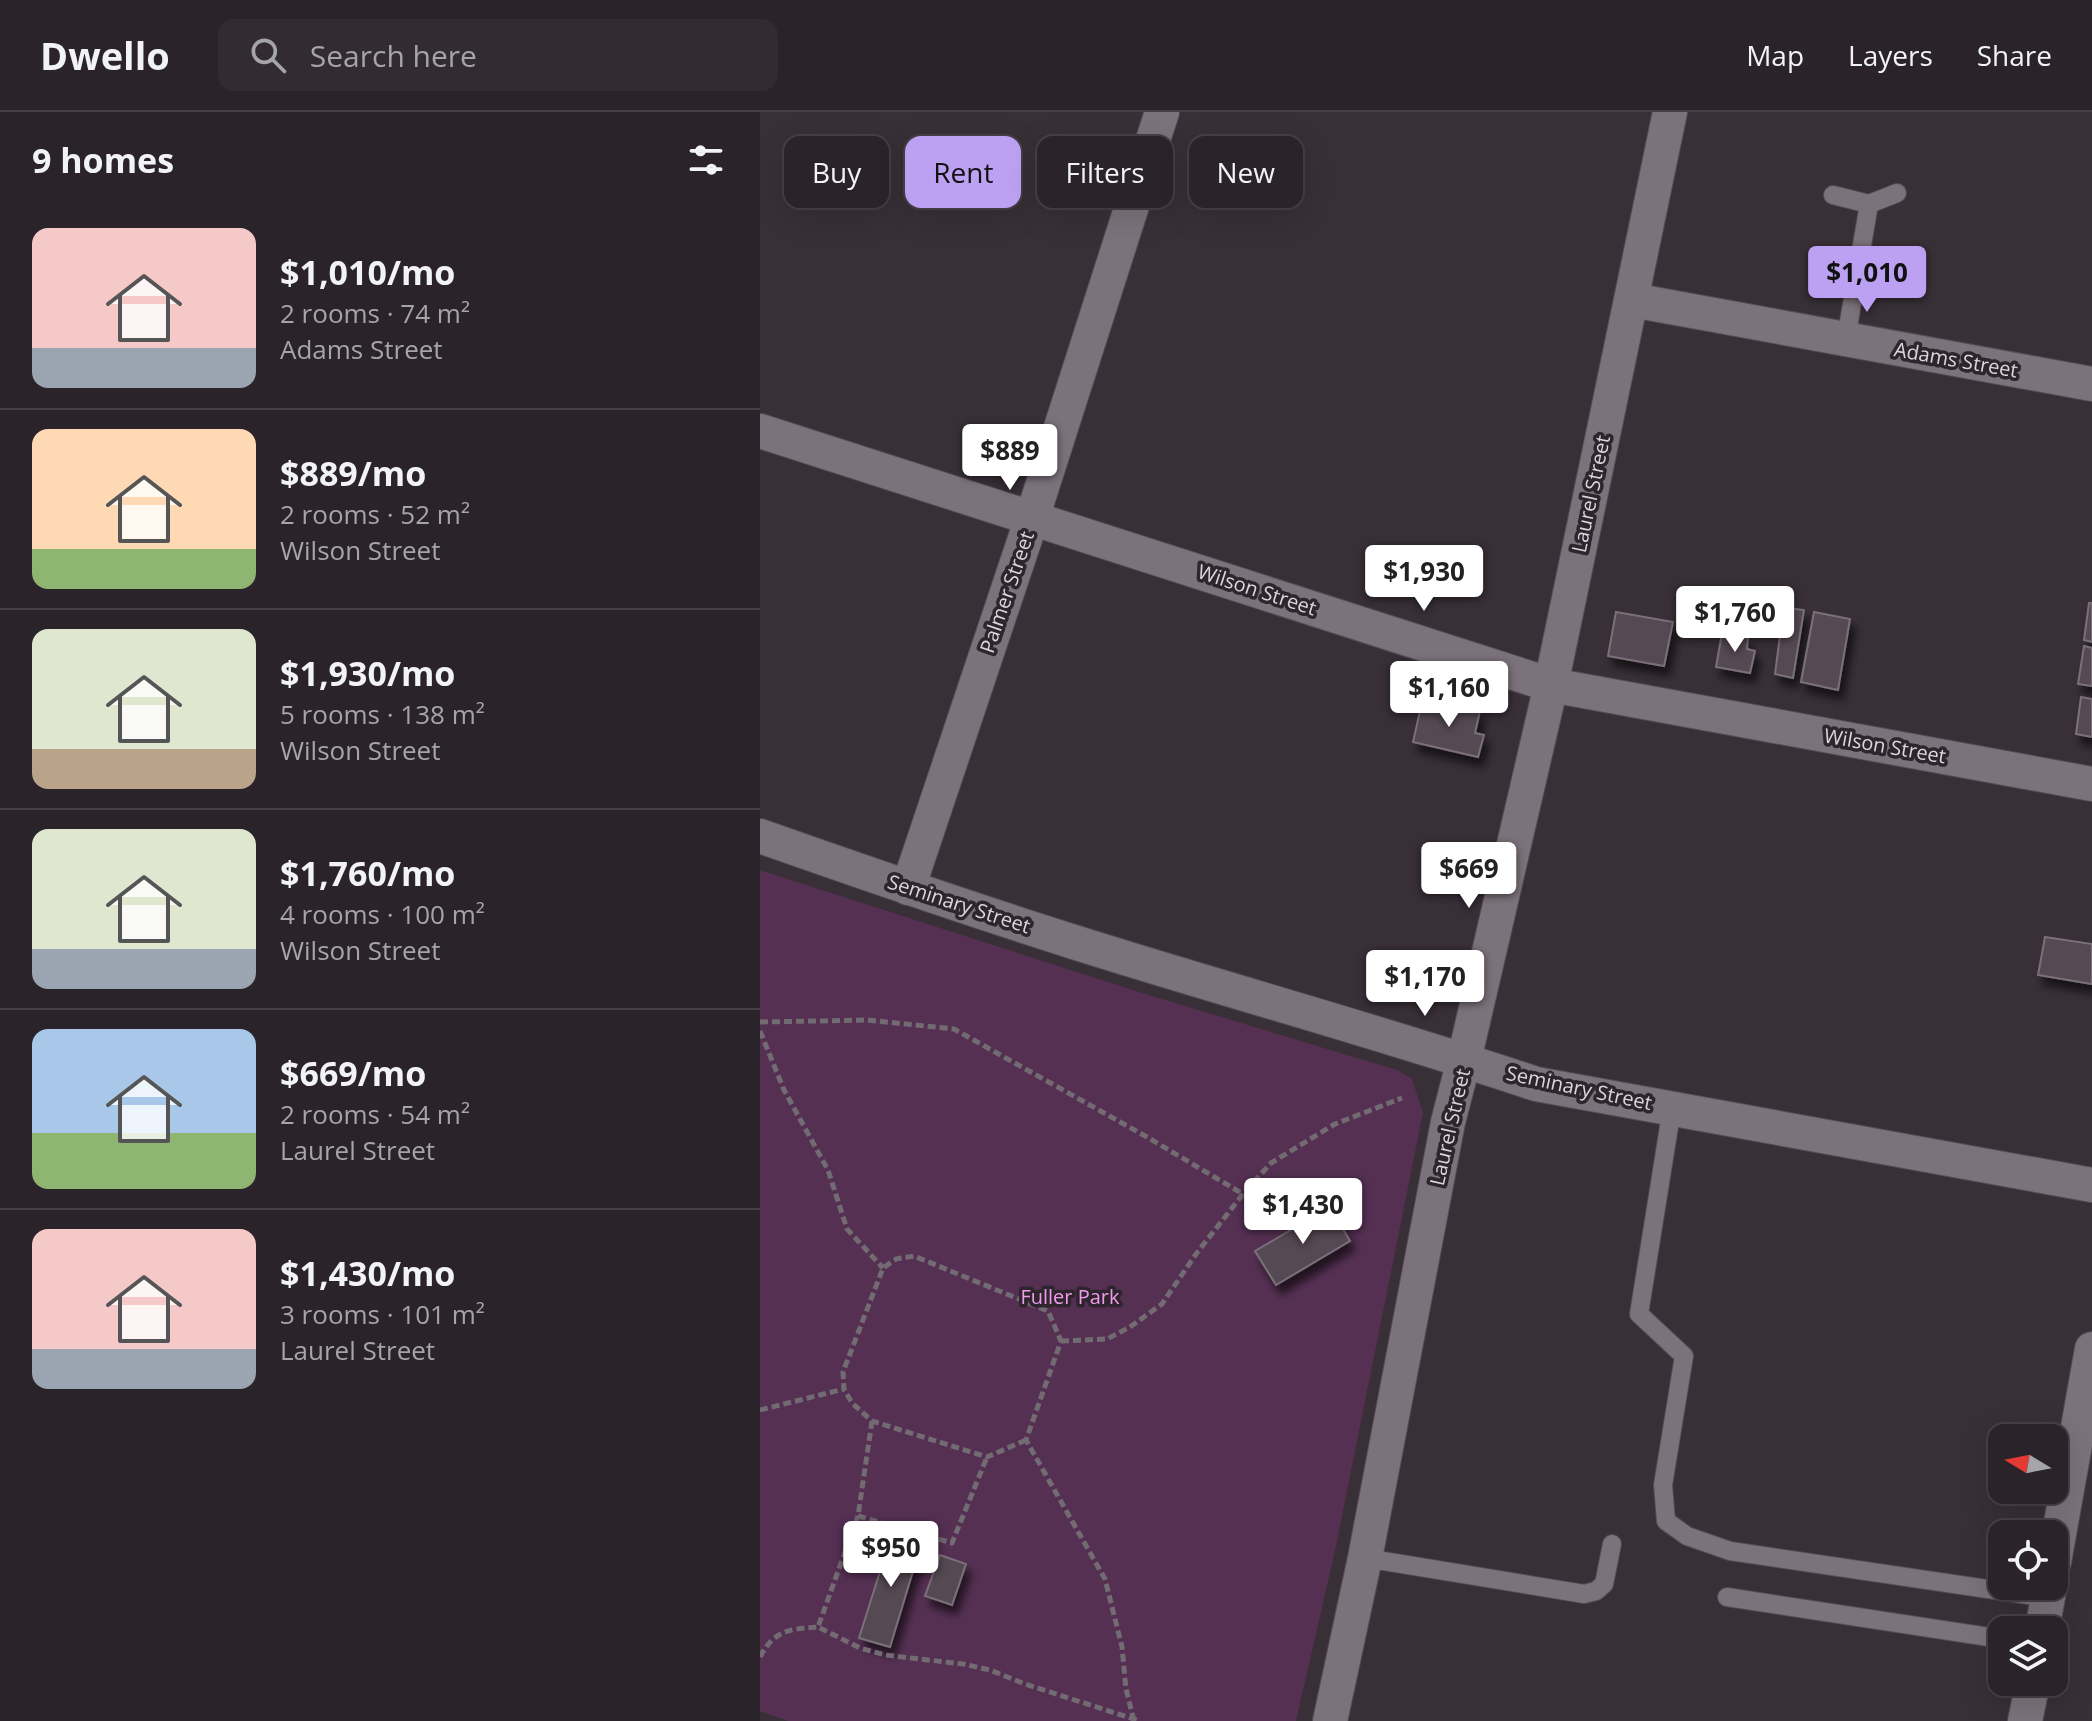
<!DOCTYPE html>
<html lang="en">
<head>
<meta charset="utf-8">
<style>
  :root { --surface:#2a2329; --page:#322b31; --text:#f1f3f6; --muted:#a5a4a8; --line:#464046; --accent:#bca0f2 }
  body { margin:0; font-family:"Open Sans",sans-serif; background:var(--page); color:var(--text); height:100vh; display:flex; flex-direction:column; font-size:30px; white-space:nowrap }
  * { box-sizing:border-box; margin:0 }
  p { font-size:26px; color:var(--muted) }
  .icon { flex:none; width:44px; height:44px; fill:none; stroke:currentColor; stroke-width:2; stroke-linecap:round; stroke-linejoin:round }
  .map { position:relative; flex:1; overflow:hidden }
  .sheet { display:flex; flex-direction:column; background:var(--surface); width:760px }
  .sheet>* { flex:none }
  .top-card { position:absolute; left:24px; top:24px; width:760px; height:72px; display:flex; gap:16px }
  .needle { width:52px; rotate:280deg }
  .tools { position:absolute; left:1228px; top:1312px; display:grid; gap:16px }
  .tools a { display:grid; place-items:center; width:80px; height:80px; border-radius:16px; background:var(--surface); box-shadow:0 8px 32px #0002,0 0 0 2px var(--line); font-size:40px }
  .price { position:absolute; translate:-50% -68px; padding:0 18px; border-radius:8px; background:#fff; color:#222; font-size:26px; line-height:52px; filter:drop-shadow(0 2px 4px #0008) }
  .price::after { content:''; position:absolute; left:50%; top:48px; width:24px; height:18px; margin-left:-12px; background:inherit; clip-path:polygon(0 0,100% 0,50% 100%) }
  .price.current { background:var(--accent); color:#111 }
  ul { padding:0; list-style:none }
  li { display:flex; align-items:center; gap:24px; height:200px; padding:0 32px }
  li+li { border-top:2px solid var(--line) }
  li span { display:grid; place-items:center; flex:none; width:224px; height:160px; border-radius:16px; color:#555 }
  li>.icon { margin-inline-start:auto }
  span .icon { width:96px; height:96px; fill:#fffc; stroke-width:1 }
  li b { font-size:34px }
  h2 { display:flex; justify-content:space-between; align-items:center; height:96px; padding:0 32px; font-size:34px }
  .tag { padding:0 28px; border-radius:16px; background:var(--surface); box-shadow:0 8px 32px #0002,0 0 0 2px var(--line); font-size:28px; line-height:72px }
  .tag.current { background:var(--accent); color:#111 }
  header { display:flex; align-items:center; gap:48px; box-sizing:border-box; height:112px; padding:0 40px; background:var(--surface); border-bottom:2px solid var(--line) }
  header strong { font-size:38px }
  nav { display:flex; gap:44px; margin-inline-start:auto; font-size:28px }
  .search { width:560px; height:72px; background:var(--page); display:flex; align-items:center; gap:20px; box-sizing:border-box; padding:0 28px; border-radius:16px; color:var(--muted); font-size:30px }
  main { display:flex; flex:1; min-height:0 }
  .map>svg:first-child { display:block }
  .green { fill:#553053 }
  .building { fill:#544a53; stroke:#7a7079; stroke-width:2; filter:url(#shadow) }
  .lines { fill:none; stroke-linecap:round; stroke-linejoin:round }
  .service-casing { stroke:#544c54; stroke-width:20 }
  .minor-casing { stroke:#544c54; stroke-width:36 }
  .path { stroke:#736b72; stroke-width:5; stroke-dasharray:8 4; stroke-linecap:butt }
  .service { stroke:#7c727b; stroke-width:18 }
  .minor { stroke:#7c727b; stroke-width:34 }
  .labels { text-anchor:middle; stroke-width:7; stroke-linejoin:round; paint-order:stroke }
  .street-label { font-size:20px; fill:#dcd6db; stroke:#2e252d }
  .park-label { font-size:20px; fill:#f19aed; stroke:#2e252d }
</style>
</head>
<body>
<header>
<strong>Dwello</strong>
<div class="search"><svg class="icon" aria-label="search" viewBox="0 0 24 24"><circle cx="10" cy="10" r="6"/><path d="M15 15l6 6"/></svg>Search here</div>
<nav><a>Map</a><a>Layers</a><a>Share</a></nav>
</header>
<main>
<section class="sheet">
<h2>9 homes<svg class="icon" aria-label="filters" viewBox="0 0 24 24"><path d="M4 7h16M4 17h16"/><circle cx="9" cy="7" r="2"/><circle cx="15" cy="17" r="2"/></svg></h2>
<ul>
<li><span style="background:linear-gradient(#f6c9c9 75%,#9aa5b1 0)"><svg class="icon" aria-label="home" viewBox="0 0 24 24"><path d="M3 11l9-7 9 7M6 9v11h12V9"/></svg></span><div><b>$1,010/mo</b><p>2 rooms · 74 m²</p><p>Adams Street</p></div></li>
<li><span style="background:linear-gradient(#ffd9b3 75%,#8fb573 0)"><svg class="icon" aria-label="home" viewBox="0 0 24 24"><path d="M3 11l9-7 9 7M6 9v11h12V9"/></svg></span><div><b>$889/mo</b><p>2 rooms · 52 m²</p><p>Wilson Street</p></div></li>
<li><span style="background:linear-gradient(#dfe7d0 75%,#b9a48a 0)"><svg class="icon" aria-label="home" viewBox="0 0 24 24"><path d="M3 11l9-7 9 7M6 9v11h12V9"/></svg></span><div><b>$1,930/mo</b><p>5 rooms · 138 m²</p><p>Wilson Street</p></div></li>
<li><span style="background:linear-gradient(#dfe7d0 75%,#9aa5b1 0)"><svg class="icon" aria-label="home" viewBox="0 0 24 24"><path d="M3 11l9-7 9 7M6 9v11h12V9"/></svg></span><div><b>$1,760/mo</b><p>4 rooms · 100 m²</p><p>Wilson Street</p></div></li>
<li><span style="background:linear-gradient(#a9c7e8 65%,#8fb573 0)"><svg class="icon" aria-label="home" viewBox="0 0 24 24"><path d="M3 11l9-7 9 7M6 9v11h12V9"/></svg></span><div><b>$669/mo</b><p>2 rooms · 54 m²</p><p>Laurel Street</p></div></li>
<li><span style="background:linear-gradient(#f6c9c9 75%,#9aa5b1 0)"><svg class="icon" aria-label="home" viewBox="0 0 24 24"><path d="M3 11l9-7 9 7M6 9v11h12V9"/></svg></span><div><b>$1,430/mo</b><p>3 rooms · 101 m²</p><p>Laurel Street</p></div></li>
</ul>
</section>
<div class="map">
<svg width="1332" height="1609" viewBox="0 0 1332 1609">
  <defs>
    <filter id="shadow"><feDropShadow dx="5" dy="9" stdDeviation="4" flood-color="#0009"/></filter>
  </defs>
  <rect width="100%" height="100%" fill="#382f37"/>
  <!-- green -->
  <path class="green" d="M 0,758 L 382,881 L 637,958 L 652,967 L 663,1001 L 575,1439 L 536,1609 L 28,1609 L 0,1599 Z"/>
  <!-- building -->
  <g class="building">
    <path d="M 1329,491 L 1332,491 L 1332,530 L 1324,528 Z"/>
    <path d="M 1028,496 L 1044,498 L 1033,566 L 1015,562 L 1022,508 L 1027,508 Z"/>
    <path d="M 856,500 L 913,510 L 904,554 L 848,544 Z"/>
    <path d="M 1054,500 L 1090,507 L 1078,578 L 1041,570 Z"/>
    <path d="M 962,521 L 988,526 L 987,537 L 995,539 L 990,561 L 956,555 Z"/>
    <path d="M 1324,534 L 1332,536 L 1332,574 L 1318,572 Z"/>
    <path d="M 1321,585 L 1332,587 L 1332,625 L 1316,622 Z"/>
    <path d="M 662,590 L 720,599 L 715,621 L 724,623 L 718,645 L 653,630 Z"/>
    <path d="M 1285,825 L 1332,832 L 1332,872 L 1278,863 Z"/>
    <path d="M 570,1095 L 590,1129 L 516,1173 L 495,1139 Z"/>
    <path d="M 133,1418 L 163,1426 L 130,1535 L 99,1526 Z"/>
    <path d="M 180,1443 L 206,1452 L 192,1493 L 165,1484 Z"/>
  </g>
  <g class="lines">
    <!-- service casing -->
    <g class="service-casing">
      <g id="service">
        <path d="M 1073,83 L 1109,92 L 1086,227"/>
        <path d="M 1109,92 L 1137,81"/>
        <path d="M 912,996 L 879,1202 L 924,1244 L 903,1373 L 906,1409 L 927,1424 L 970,1439 L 1288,1486"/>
        <path d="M 605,1446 L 824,1482 L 836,1479 L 844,1472 L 852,1432"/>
        <path d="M 967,1485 L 1242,1527"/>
      </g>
    </g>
    <!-- minor casing -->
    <g class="minor-casing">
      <g id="minor">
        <path d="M 872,188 L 1332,272"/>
        <path d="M 0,319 L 791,573 L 1332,672"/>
        <path d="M 0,724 C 105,761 210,797 317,831 C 469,879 624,921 776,972 L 1332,1073"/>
        <path d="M 148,776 L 272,406 L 402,0"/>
        <path d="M 1294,1450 L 1332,1237"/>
        <path d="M 1282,1518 L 1290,1474"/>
        <path d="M 570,1609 L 605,1446 L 688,1010 L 704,948 L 791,573 L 910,0"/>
        <path d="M 1265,1609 L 1273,1570"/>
      </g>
    </g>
    <!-- path -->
    <g class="path">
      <path d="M 0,910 L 107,908 L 194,917 L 387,1025 L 483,1082"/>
      <path d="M 0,919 L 24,978 L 68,1058 L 87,1117 L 123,1156"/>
      <path d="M 301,1229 L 347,1227 L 370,1215 L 402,1192 L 436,1142 L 483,1082 L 511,1051 L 575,1012 L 642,986"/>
      <path d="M 0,1298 L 84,1277"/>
      <path d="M 112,1309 L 98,1404 L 58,1515 L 100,1536 L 125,1543 L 203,1552 L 230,1558 L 265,1572 L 380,1609"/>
      <path d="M 266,1328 L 227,1345 L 112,1309 L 92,1291 L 84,1277 L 83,1260 L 123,1156 L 136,1147 L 154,1144 L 288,1199 L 301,1229 L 266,1328 L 345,1467 L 362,1535 L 366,1577 L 374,1609"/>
      <path d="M 98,1404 L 192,1431 L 227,1345"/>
      <path d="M 0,1545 C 14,1518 30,1517 58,1515"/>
    </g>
    <!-- service -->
    <use href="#service" class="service"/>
    <!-- minor -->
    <use href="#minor" class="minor"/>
  </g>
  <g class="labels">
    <!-- street labels -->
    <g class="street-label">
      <text transform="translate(1196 248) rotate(10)" y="7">Adams Street</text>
      <text transform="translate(831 382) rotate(-78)" y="7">Laurel Street</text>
      <text transform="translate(497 478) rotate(18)" y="7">Wilson Street</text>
      <text transform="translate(247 480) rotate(-71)" y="7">Palmer Street</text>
      <text transform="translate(1125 634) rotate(10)" y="7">Wilson Street</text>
      <text transform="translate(199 792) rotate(18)" y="7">Seminary Street</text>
      <text transform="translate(819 976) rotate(12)" y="7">Seminary Street</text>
      <text transform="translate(690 1015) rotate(-77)" y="7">Laurel Street</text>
    </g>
    <!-- park labels -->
    <g class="park-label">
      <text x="310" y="1192">Fuller Park</text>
    </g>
  </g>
</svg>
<div class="tools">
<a><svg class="needle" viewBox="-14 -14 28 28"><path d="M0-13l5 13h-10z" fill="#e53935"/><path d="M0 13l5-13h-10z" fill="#a5a4a8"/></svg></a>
<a><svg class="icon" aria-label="locate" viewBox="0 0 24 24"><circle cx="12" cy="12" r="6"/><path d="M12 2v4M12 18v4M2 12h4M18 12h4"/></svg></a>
<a><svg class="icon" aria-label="layers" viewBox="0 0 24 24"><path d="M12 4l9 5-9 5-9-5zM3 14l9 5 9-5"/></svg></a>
</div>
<b class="price current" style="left:1107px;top:202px">$1,010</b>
<b class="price" style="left:250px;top:380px">$889</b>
<b class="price" style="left:664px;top:501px">$1,930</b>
<b class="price" style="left:975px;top:542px">$1,760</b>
<b class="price" style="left:689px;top:617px">$1,160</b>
<b class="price" style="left:709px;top:798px">$669</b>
<b class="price" style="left:665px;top:906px">$1,170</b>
<b class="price" style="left:543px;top:1134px">$1,430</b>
<b class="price" style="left:131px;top:1477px">$950</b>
<div class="top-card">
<a class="tag">Buy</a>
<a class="tag current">Rent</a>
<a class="tag">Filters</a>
<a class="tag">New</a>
</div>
</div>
</main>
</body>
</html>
